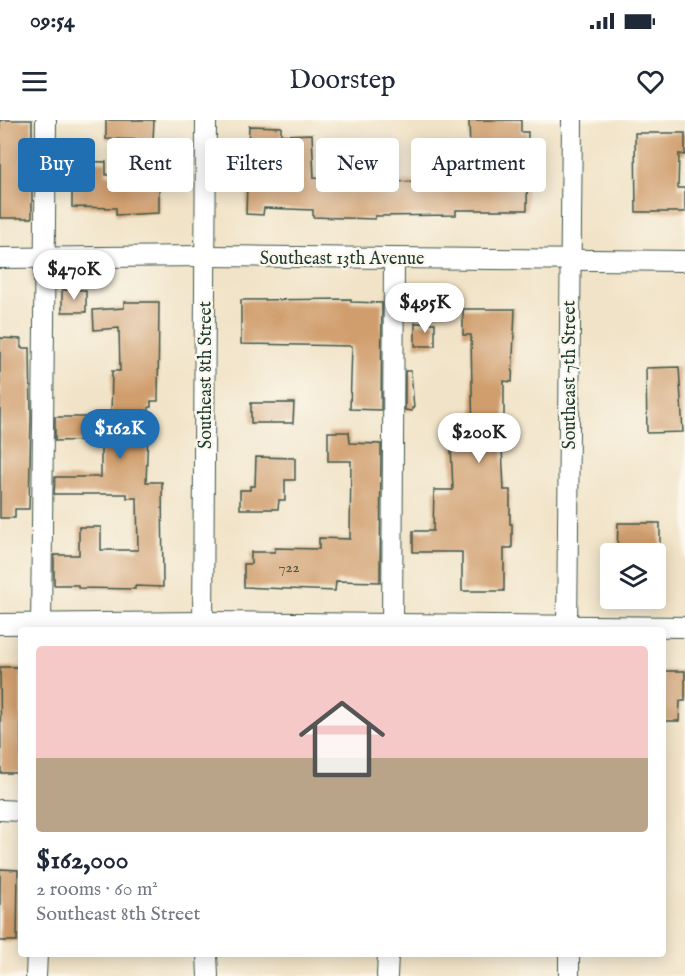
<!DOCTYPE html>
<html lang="en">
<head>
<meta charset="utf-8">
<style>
  :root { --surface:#fff; --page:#f2f2f3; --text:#1f2937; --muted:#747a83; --line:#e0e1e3; --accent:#1f6fb2 }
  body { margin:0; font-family:"IM FELL English",serif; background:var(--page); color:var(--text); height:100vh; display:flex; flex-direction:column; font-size:22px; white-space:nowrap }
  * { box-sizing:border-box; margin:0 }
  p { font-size:20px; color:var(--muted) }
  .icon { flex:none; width:33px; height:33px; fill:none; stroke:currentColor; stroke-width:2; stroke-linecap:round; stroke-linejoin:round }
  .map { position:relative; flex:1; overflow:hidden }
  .side { position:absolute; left:18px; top:507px; width:648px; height:330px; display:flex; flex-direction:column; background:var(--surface); border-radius:6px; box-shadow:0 3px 15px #0003 }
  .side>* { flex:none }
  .banner { position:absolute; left:18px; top:18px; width:650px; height:54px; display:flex; gap:12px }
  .buttons { position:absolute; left:600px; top:423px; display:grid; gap:12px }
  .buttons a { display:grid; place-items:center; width:66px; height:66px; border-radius:6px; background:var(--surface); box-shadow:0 3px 15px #0003; font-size:30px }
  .price { position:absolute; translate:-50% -51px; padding:0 14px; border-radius:21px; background:#fff; color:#222; font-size:20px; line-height:39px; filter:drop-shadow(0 2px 3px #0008) }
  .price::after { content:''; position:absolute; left:50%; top:36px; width:18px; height:14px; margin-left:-9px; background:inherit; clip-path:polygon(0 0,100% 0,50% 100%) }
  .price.active { background:var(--accent); color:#fff }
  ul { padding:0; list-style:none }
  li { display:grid; align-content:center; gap:12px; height:318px; padding:0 18px }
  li+li { border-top:2px solid var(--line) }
  li span { display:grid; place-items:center; height:186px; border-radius:6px; color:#555 }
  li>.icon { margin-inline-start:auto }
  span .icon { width:108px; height:108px; fill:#fffc; stroke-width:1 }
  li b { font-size:26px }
  .pill { padding:0 21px; border-radius:6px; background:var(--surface); box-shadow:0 3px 15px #0003; font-size:21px; line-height:54px }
  .pill.active { background:var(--accent); color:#fff }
  .status { display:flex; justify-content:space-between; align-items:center; height:42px; padding:0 30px; background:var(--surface); direction:ltr }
  .status svg { height:16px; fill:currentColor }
  header { display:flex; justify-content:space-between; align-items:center; height:78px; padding:0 18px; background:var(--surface); font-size:27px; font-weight:600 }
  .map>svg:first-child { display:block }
  .building { fill:#d09e6d }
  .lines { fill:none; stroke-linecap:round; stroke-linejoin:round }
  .minor-casing { stroke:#3e564a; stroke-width:22 }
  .minor { stroke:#fff; stroke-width:20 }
  .labels { text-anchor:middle; stroke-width:5; stroke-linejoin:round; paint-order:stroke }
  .number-label { font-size:15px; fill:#4b5542 }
  .street-label { font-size:18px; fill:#1f3d34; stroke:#fbf7ec }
</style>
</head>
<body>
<div class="status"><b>09:54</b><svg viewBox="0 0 49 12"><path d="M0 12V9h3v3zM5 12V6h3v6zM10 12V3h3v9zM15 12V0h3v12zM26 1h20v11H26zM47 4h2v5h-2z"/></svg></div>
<header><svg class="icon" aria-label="menu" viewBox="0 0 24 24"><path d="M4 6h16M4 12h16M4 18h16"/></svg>Doorstep<svg class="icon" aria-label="heart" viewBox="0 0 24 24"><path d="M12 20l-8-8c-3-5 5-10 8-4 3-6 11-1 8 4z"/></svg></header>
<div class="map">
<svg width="685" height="856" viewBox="0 0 685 856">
  <rect width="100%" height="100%" fill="#fbf7ec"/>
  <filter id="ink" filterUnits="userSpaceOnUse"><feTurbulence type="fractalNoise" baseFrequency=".0167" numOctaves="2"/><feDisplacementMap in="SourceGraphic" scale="12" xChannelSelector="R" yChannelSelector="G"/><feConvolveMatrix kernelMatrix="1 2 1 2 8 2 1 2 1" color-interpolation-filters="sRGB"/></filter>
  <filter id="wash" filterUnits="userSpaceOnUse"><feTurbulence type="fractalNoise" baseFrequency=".008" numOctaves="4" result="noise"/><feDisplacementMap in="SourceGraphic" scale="24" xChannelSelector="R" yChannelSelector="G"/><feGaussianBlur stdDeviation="1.35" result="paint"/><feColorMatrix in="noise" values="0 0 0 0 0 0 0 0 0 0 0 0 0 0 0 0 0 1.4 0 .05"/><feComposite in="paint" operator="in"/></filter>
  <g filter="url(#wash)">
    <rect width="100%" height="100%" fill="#f1e3c7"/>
    <g id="blocks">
      <!-- building -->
      <g class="building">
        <rect x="0" y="0" width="32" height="98"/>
        <path d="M 106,0 L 154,0 L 153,20 L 106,19 Z"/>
        <path d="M 469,0 L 521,0 L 521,12 L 528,12 L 527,90 L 456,90 L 456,95 L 375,96 L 375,99 L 313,97 L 313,90 L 264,88 L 263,95 L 246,94 L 249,6 L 281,7 L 281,15 L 312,14 L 314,58 L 351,60 L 351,49 L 375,50 L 375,62 L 432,61 L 432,53 L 455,52 L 455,68 L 491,68 L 490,30 L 470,31 Z"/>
        <path d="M 635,13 L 685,13 L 685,35 L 679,34 L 678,68 L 685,68 L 685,92 L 636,92 Z"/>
        <path d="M 72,41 L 106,42 L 106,55 L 159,56 L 159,93 L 116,95 L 116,88 L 72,87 Z"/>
        <rect x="62" y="170" width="24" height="22"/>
        <path d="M 351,179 L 351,182 L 382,183 L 381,290 L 350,289 L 352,226 L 241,224 L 241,180 Z"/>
        <path d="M 124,182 L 159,182 L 158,281 L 151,281 L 151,287 L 149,287 L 146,362 L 162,362 L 163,467 L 135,466 L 135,469 L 78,468 L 78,465 L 54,465 L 54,435 L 79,435 L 79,407 L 101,407 L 101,430 L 138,430 L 137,378 L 127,378 L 127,374 L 54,374 L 55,357 L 101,357 L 101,320 L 55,321 L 55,297 L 111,297 L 112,251 L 120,251 L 119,208 L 94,210 L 93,190 L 124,188 Z"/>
        <path d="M 463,189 L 515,189 L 512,262 L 504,261 L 504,306 L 501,306 L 504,370 L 510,370 L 510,404 L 512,404 L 512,428 L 504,428 L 504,471 L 462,471 L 462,432 L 413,432 L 413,411 L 433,411 L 434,370 L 453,370 L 451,327 L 473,326 L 471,215 L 463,215 Z"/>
        <rect x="415" y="203" width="20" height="23"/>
        <path d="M 0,218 L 21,219 L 21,228 L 30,228 L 31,297 L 29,389 L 15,389 L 15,398 L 0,398 Z"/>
        <path d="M 679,247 L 683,312 L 647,313 L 646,248 Z"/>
        <path d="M 405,251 L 411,251 L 414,288 L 412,288 L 412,291 L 405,290 Z"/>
        <path d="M 251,283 L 294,283 L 293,303 L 251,303 Z"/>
        <path d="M 328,312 L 349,312 L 350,323 L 381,324 L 380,462 L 336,461 L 335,471 L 244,467 L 244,444 L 251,444 L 251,432 L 275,432 L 275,428 L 319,429 L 319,418 L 350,419 L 351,341 L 328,341 Z"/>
        <path d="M 256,337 L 295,338 L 295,360 L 285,360 L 285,380 L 279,380 L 278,389 L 240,389 L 240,370 L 250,370 L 250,366 L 255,366 Z"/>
        <path d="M 618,403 L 660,403 L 660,434 L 617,434 Z"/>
        <path d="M 0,547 L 21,547 L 21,653 L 1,653 Z"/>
        <path d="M 663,551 L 685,551 L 685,581 L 680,581 L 679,601 L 663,601 Z"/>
        <path d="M 0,749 L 18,750 L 17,821 L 0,821 Z"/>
      </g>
    </g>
  </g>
  <g filter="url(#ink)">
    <use href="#blocks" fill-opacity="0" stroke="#3e564a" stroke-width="1.5"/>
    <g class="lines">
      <!-- minor casing -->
      <g class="minor-casing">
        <g id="minor">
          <path d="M 0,138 L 205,136 L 685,141"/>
          <path d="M 0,504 L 203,502 L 685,507"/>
          <path d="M 41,510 L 46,0"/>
          <path d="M 203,510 L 206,0"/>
          <path d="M 392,510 L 394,138"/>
          <path d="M 567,510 L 572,0"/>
          <path d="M 0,690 L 21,691"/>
          <path d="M 207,834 L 208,856"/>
          <path d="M 569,834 L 569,856"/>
          <path d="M 36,856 L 37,834"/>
          <path d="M 387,856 L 388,834"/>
        </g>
      </g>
      <!-- minor -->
      <use href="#minor" class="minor"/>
    </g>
  </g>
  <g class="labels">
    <!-- number labels -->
    <g class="number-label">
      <text x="289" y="452">722</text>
    </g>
    <!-- street labels -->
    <g class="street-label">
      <text x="342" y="144">Southeast 13th Avenue</text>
      <text transform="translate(205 255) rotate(-90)" y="6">Southeast 8th Street</text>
      <text transform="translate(569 255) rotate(-90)" y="6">Southeast 7th Street</text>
    </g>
  </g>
</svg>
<div class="buttons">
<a><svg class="icon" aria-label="layers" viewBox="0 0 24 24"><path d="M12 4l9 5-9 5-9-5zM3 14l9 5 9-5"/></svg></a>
</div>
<b class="price" style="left:74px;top:181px">$470K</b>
<b class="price" style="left:425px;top:214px">$495K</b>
<b class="price active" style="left:120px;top:340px">$162K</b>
<b class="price" style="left:479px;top:344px">$200K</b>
<div class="banner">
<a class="pill active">Buy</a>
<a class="pill">Rent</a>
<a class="pill">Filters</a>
<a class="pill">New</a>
<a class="pill">Apartment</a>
</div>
<section class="side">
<ul>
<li><span style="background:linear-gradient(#f6c9c9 60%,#b9a48a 0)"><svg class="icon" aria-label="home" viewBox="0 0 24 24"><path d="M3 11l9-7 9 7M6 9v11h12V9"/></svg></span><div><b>$162,000</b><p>2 rooms · 60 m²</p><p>Southeast 8th Street</p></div></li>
</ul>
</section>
</div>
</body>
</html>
